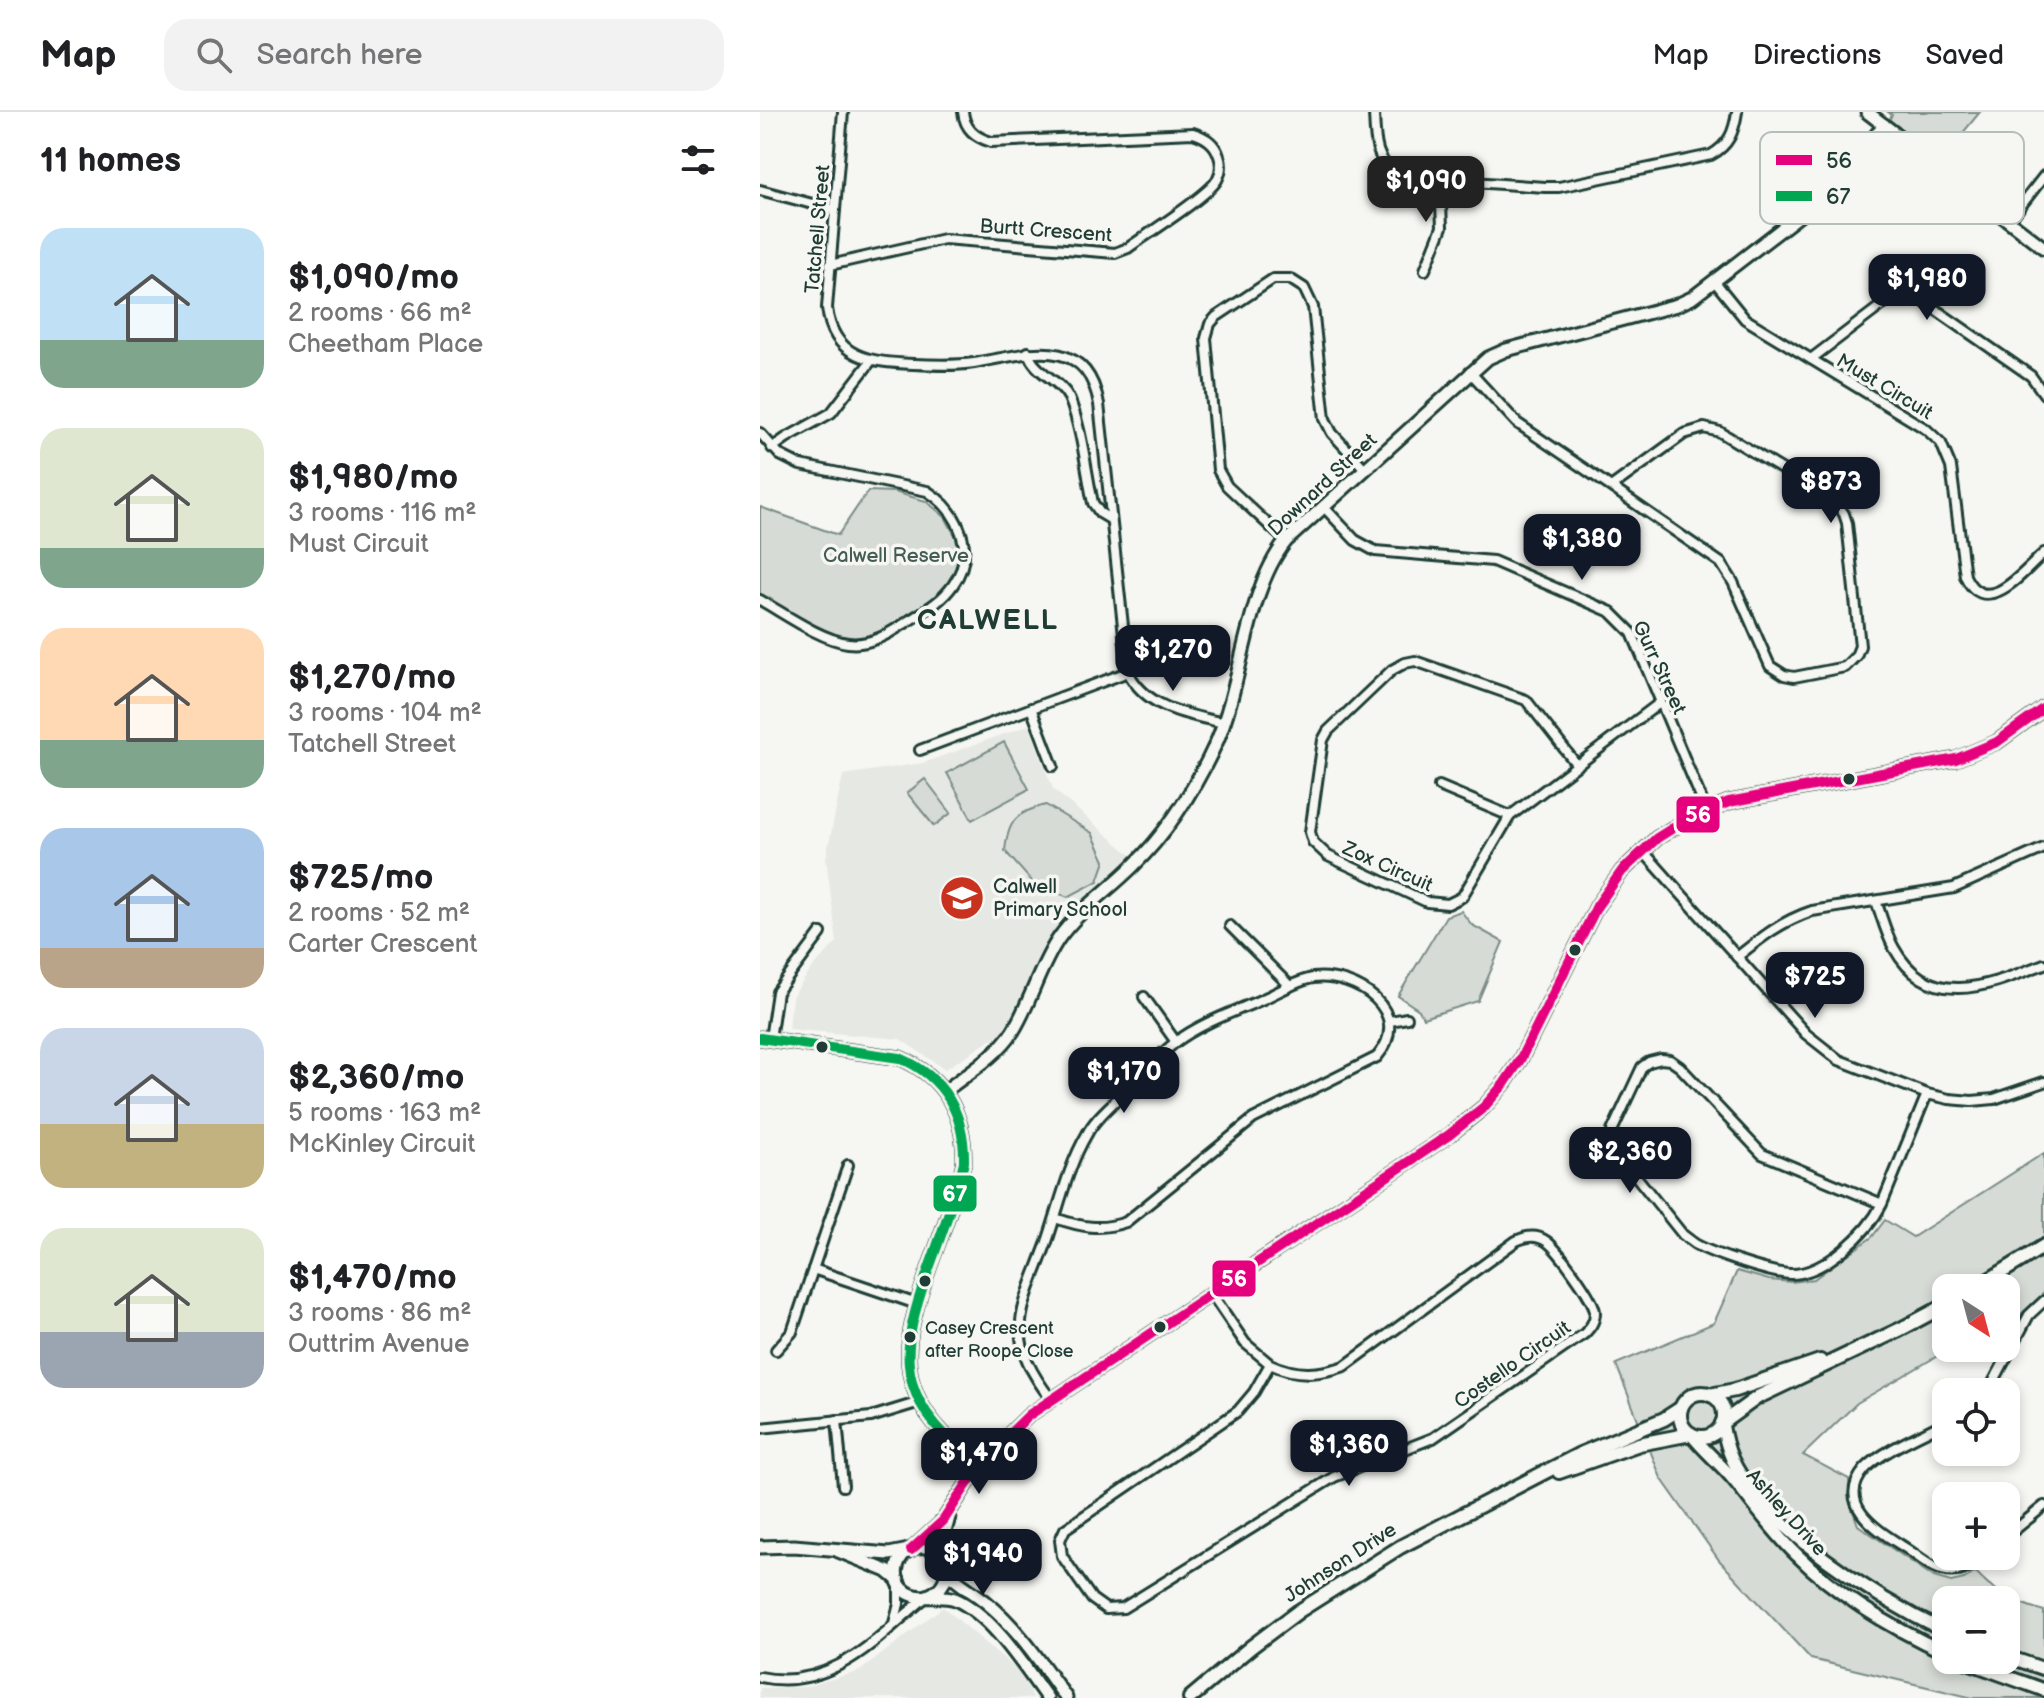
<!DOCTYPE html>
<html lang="en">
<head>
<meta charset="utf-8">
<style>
  :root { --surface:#fff; --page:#f2f2f2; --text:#202124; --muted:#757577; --line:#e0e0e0; --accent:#111827 }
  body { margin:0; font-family:"Balsamiq Sans",sans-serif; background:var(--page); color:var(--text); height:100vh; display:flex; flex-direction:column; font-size:30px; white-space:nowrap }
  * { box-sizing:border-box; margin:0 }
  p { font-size:26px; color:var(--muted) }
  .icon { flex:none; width:44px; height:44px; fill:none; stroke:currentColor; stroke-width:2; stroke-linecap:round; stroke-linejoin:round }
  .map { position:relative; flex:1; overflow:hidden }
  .side { display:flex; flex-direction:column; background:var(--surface); width:760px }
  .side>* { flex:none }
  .needle { width:52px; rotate:144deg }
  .buttons { position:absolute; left:1172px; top:1162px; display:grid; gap:16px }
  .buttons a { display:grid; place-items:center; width:88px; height:88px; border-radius:16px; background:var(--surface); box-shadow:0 4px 12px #0003; font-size:40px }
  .price { position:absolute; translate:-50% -68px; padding:0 18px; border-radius:16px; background:var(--accent); color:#fff; font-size:26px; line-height:52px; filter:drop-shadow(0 2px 4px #0008) }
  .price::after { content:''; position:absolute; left:50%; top:48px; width:24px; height:18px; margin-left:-12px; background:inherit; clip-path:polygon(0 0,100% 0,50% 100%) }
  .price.current { background:#222; color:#fff }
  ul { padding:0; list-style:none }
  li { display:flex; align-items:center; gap:24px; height:200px; padding:0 40px }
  li span { display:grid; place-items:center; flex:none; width:224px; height:160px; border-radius:24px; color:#555 }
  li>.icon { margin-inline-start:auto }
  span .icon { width:96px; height:96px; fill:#fffc; stroke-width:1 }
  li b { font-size:34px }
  h2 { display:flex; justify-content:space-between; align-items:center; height:96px; padding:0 40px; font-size:34px }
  header { display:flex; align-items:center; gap:48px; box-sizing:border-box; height:112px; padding:0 40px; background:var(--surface); border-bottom:2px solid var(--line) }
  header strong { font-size:38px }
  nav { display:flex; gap:44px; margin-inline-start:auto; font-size:28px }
  .search { width:560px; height:72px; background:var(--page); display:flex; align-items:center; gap:20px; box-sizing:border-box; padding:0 28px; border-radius:24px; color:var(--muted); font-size:30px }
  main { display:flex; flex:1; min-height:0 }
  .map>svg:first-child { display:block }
  .built { fill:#e6e8e4 }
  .green { fill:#d6dbd6; stroke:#7a8c85; stroke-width:2; fill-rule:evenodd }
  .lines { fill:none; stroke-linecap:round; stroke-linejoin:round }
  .street-casing { stroke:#1f3d34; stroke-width:14 }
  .secondary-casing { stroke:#1f3d34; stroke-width:17 }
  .primary-casing { stroke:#1f3d34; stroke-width:18 }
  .street { stroke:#f6f6f2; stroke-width:8 }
  .secondary { stroke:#f6f6f2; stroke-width:11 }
  .primary { stroke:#f6f6f2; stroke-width:12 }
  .bus-1-casing { stroke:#f6f6f2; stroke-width:16 }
  .bus-2-casing { stroke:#f6f6f2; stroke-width:16 }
  .bus-1 { stroke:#e5007d; stroke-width:10 }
  .bus-2 { stroke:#00a651; stroke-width:10 }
  .bus-dot { fill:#1f3d34; stroke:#f6f6f2; stroke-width:3 }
  .labels { text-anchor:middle; stroke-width:7; stroke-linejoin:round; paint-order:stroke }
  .bus-label { font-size:18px; fill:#1f3d34; stroke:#f6f6f2; text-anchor:start }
  .street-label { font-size:20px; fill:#1f3d34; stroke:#f6f6f2 }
  .park-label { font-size:20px; fill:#445d54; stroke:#f6f6f2 }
  .poi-label { font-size:20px; fill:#1f3d34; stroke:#f6f6f2; text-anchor:start }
  .district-label { font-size:28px; font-weight:bold; letter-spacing:2px; fill:#1f3d34; stroke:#f6f6f2 }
  .key { fill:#f6f6f2; stroke:#b6beb9; stroke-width:2 }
  .key-label { font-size:22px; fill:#1f3d34 }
  .line-badge { stroke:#f6f6f2; stroke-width:3 }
  .badge-label { font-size:22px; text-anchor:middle; font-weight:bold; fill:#fff }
</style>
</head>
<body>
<header>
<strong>Map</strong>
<div class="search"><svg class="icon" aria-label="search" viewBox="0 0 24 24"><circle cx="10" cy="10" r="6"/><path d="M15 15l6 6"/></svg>Search here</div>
<nav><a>Map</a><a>Directions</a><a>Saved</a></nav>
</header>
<main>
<section class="side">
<h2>11 homes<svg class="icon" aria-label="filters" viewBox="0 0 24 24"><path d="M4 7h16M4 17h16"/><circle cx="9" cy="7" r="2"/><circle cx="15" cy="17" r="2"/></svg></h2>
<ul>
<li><span style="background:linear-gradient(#bfe0f5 70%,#7fa58c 0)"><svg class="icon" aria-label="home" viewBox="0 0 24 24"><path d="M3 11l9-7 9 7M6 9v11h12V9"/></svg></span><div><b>$1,090/mo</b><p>2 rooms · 66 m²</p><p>Cheetham Place</p></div></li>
<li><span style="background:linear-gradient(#dfe7d0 75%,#7fa58c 0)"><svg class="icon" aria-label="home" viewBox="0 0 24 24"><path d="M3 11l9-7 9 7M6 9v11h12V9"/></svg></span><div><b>$1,980/mo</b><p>3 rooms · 116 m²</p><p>Must Circuit</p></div></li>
<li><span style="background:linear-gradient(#ffd9b3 70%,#7fa58c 0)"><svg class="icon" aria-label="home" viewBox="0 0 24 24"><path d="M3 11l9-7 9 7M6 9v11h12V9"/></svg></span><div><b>$1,270/mo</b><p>3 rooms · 104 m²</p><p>Tatchell Street</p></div></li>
<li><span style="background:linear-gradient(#a9c7e8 75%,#b9a48a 0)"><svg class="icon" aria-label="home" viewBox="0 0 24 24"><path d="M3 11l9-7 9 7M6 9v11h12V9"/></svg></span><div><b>$725/mo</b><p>2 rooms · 52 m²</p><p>Carter Crescent</p></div></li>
<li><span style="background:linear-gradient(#c9d6e8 60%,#c2b280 0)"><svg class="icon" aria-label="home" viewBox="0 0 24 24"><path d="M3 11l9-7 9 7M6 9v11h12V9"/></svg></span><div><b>$2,360/mo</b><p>5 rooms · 163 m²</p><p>McKinley Circuit</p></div></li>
<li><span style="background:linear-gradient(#dfe7d0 65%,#9aa5b1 0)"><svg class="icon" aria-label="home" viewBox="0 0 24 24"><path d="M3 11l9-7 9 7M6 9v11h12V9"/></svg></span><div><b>$1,470/mo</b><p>3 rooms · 86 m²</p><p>Outtrim Avenue</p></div></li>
</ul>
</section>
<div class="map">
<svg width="1284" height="1586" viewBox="0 0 1284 1586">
  <rect width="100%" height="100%" fill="#f6f6f2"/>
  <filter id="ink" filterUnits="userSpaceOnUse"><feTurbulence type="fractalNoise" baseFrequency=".0125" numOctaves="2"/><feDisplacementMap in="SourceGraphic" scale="16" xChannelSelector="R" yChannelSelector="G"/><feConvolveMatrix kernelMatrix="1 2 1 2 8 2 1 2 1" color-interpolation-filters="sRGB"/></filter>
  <g filter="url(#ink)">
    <!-- built -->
    <g class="built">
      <path d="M 269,613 L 293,677 L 372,744 L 294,826 L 245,919 L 185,957 L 140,927 L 29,917 L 32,885 L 53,855 L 77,830 L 66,746 L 83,663 L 163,651 Z"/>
      <path d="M 183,1495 L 261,1561 L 273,1586 L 0,1586 L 0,1576 L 45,1575 L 100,1559 Z"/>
    </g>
    <!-- green -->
    <g class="green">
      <path d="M 1128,0 L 1220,0 L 1188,39 L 1160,66 L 1090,68 L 1132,3 Z"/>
      <path d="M 108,379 L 134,380 L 166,389 L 185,405 L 196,425 L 199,446 L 192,470 L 176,487 L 115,526 L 81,527 L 0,485 L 0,395 L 78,423 Z"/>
      <path d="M 244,630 L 269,677 L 212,708 L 187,661 Z"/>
      <path d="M 165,667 L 191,701 L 174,714 L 147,681 Z"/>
      <path d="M 286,693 L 332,721 L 345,749 L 338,769 L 308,785 L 273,771 L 245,739 C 248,709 256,700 286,693 Z"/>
      <path d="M 701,799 L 712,813 L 743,830 L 718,889 L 663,906 L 659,898 L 638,884 L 686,804 Z"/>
      <path d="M 1284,1041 L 1284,1181 L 1261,1202 L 1246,1234 L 1246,1176 L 1186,1176 L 1186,1236 L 1191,1236 L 1097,1291 L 1043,1343 L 1089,1367 L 1090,1391 L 1098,1413 L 1174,1465 L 1191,1470 L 1204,1467 L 1216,1460 C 1233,1480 1259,1492 1284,1499 L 1284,1586 L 1213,1586 L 1051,1547 L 959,1448 L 901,1366 L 856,1252 L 954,1211 L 977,1159 L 1009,1168 L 1032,1170 L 1054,1167 L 1112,1125 L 1125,1108 L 1153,1125 ZM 1186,1488 L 1246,1488 L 1246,1548 L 1186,1548 Z"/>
    </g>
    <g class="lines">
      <!-- street casing -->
      <g class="street-casing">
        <g id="street">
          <path d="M 83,0 L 67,196 C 73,247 111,250 153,252 C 174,253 194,254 214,251 C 264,243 326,219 339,292 L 368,560 C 387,597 426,602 464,611"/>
          <path d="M 614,0 C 615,27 614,49 639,65 L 785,75 L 799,75 L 951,43 C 969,33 974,20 977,0"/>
          <path d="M 0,78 L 75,98"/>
          <path d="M 1249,109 L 1284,64"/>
          <path d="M 70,153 L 184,127 L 355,141 L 368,136 C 386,123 448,84 457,68 C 461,61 462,52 459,44 C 455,31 446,25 433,21 L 231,30 C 215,25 205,17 203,0"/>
          <path d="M 665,158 L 682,115 L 680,69"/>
          <path d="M 955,170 L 985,207 L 1166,317 L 1181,331 L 1191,355 L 1205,464 C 1226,508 1264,459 1284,441"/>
          <path d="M 268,240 C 274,262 299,266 309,286 C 322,316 326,359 333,391 L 340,401 L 350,407"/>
          <path d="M 1051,247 L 1130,187 L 1144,183 L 1159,186 L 1271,264 L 1284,282"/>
          <path d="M 710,260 L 757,311 L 851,375 L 924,322 L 944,316 L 960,320 L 1076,390 L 1084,402 L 1087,411 L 1100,534 L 1096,544 L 1085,555 L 1034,565 L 1024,563 L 1010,554 L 973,470 L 961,451 L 851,375"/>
          <path d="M 0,321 L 20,343 L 40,353 L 167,379 C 199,399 217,439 193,473 C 182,489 166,498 150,508 C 131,520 112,534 88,531 C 61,528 25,502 0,488"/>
          <path d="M 12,336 L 26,326 L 71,301 L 111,249"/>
          <path d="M 563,394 L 595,428 L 615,439 L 733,449 L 851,500 L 872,521 L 946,698"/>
          <path d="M 526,429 L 467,374 L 458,358 L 446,226 L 450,212 L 456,205 L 513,167 L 530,167 L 544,176 L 553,195 L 565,307 L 572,321 L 604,356"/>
          <path d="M 271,596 L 293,654"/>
          <path d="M 160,638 L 368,560"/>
          <path d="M 817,653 L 766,588 L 655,549 L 645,551 L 632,558 L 568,619 L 563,628 L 550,720 L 553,730 L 568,744 L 667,790 L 688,792 L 702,785 L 750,704 L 901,590"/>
          <path d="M 679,674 L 750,704"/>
          <path d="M 882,738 L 1046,922 L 1079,948 L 1167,982 L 1189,987 L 1212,989 L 1234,987 L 1284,970"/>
          <path d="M 1116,789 C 1122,805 1126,822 1134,836 C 1170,901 1232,872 1284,852"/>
          <path d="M 470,814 L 530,874"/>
          <path d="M 977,845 C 1002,825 1022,809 1052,799 L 1194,776 L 1284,736"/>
          <path d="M 384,885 L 416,930"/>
          <path d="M 630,909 L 647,906"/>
          <path d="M 10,927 L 17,880 L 61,821"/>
          <path d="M 1122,1092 L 1002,1042 L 920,955 L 910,948 L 901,947 L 889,950 L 882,955 L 852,1019 L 852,1026 L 855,1038 L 923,1123 L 935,1132 C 953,1142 1012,1162 1031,1162 C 1065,1162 1108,1120 1122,1092 L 1167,982"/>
          <path d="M 53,1157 L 157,1192"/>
          <path d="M 451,1181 L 485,1231 L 510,1252 L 494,1280 L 478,1299 L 305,1417 L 300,1428 L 302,1444 L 332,1487 L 346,1497 L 363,1496 L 574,1365 L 673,1326 L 824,1222 C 830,1216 835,1210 835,1200 C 835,1188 797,1136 786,1129 C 776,1122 766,1124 756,1129 L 585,1254 C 559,1263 536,1264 510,1252"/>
          <path d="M 16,1238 L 32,1220 L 88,1053"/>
          <path d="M 1228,1280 L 1269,1203 L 1284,1189"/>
          <path d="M 291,1287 C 241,1223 262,1199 287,1130 C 299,1095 308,1054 327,1022 C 335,1006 351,994 363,981 C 380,964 396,945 416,930 C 441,911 474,900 503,887 C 519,880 536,869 553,866 C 596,861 655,900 617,945 L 493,1007 L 366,1110 C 340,1119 321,1115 295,1106"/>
          <path d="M 77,1308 L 83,1374"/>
          <path d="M 1186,1310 C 1165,1321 1120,1340 1105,1357 C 1073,1394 1121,1420 1147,1437 C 1162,1447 1177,1462 1197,1459 C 1207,1458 1215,1451 1223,1444"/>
          <path d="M 0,1316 L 111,1305 L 160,1290"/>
          <path d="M 1246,1425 L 1284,1394"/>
          <path d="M 134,1511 L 139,1492 L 139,1474"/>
          <path d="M 0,1565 C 71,1580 117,1526 166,1485"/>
        </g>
      </g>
      <!-- secondary casing -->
      <g class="secondary-casing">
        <g id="secondary">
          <path d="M 1107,0 L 1284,136"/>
          <path d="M 0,926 L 140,946 C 185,965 205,1003 204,1050 C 195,1088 180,1125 167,1162 C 143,1232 134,1276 193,1331 L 194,1335 L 217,1355"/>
          <path d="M 185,979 C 208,961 237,944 253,919 C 271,890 279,855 299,826 C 318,799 349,778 373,754 C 409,719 436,675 457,629 C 483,568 486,479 526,429 L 728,246 L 746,238 L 917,193 L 932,186 L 1071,79 L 1124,13"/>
          <path d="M 962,1311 C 964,1323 967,1336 972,1347 C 1004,1416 1119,1488 1186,1520"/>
          <path d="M 931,1322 C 944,1339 960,1351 973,1367 C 994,1392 1013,1420 1037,1443 C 1079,1485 1132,1516 1186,1541"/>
          <path d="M 0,1435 L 34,1434 L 129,1442 L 149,1438"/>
          <path d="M 151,1438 L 183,1409 L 222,1349 L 269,1303 L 689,1023 L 724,995 L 744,972 L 760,948 L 837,794 L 862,759 L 897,726 L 929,706 L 969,690 L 1196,647 L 1237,630 L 1284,596"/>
          <path d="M 78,1439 L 127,1459 L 138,1468"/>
          <path d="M 184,1447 L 183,1427 L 189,1405"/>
          <path d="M 186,1459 C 198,1472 213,1479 226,1490 C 258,1516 282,1552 306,1586"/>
          <path d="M 167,1484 C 201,1472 186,1427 154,1436 C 137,1441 131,1463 142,1476 C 156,1492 178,1480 195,1487 C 233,1504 263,1553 287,1586"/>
          <path d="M 1246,1544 L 1284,1557"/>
          <path d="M 1201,1548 L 1284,1578"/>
        </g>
      </g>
      <!-- primary casing -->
      <g class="primary-casing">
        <g id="primary">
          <path d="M 1216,1176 L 1284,1134"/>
          <circle cx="942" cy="1303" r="22"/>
          <path d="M 950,1283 L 975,1278 L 1060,1249"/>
          <path d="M 962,1311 L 998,1285 L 1141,1217 L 1186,1193"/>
          <path d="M 799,1360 L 879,1332 L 931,1322"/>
          <path d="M 430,1586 L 491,1535 L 539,1499 L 640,1435 L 820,1342 L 904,1307 L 921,1296"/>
        </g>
      </g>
      <!-- street -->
      <use href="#street" class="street"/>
      <!-- secondary -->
      <use href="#secondary" class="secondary"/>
      <!-- primary -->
      <use href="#primary" class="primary"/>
      <!-- bus-1 casing -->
      <g class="bus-1-casing">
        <path id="bus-1" d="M 151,1438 L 183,1409 L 222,1349 L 269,1303 L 689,1023 L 724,995 L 744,972 L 760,948 L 837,794 L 862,759 L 897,726 L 929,706 L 969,690 L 1196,647 L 1237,630 L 1284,596"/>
      </g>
      <!-- bus-2 casing -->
      <g class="bus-2-casing">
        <path id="bus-2" d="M 0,926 L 140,946 C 185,965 205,1003 204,1050 C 195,1088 180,1125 167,1162 C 143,1232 134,1276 193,1331 L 194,1335 L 217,1355"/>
      </g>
      <!-- bus-1 -->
      <use href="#bus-1" class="bus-1"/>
      <!-- bus-2 -->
      <use href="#bus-2" class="bus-2"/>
    </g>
  </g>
  <!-- icons -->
  <defs>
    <g id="school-disc" transform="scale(2.3)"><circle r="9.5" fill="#c8321e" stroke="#f6f6f2"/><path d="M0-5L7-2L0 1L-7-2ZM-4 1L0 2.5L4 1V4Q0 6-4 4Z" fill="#fff"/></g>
  </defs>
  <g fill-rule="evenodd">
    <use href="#school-disc" x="202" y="786"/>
  </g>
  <!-- markers -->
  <g class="bus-dot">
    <circle cx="1089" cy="667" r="7"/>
    <circle cx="815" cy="838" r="7"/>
    <circle cx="62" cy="935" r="7"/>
    <circle cx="165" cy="1169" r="7"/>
    <circle cx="400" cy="1215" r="7"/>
    <circle cx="150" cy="1225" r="7"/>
  </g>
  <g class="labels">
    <!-- bus labels -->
    <g class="bus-label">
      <text x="165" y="1222">Casey Crescent<tspan x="165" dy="23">after Roope Close</tspan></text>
    </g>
    <!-- street labels -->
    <g class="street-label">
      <text transform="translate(57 117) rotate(-85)" y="7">Tatchell Street</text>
      <text transform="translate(286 118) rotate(4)" y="7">Burtt Crescent</text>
      <text transform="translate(1125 274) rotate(31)" y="7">Must Circuit</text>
      <text transform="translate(562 372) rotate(-43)" y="7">Downard Street</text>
      <text transform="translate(900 555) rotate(65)" y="7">Gurr Street</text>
      <text transform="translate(628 754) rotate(24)" y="7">Zox Circuit</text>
      <text transform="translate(752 1252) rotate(-35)" y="7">Costello Circuit</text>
      <text transform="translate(1027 1400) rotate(48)" y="7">Ashley Drive</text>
      <text transform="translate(580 1450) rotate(-33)" y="7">Johnson Drive</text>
    </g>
    <!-- park labels -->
    <g class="park-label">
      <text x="136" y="450">Calwell Reserve</text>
    </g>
    <!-- poi labels -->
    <g class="poi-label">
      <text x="233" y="781">Calwell<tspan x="233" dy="23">Primary School</tspan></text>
    </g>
    <!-- district labels -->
    <g class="district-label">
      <text x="228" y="517">CALWELL</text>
    </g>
  </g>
  <!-- legend -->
  <rect x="1000" y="20" width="264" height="92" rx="12" class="key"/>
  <rect x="1016" y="43" width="36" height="10" fill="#e5007d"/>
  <rect x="1016" y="79" width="36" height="10" fill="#00a651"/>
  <g class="key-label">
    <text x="1066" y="56">56</text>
    <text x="1066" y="92">67</text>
  </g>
  <g class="line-badge">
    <rect x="915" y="683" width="46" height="39" rx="8" fill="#e5007d"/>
    <rect x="172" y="1062" width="46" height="39" rx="8" fill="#00a651"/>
    <rect x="451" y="1147" width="46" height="39" rx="8" fill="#e5007d"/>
  </g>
  <g class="badge-label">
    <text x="938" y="710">56</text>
    <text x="195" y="1089">67</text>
    <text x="474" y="1174">56</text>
  </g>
</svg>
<div class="buttons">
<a><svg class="needle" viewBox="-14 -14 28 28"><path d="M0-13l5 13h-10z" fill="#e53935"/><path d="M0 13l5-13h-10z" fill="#757577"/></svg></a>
<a><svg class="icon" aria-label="locate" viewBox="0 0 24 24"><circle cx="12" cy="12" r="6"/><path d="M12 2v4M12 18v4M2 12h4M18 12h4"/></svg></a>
<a>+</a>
<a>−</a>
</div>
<b class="price current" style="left:666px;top:112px">$1,090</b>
<b class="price" style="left:1167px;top:210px">$1,980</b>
<b class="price" style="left:1071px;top:413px">$873</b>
<b class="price" style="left:822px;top:470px">$1,380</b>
<b class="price" style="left:413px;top:581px">$1,270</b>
<b class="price" style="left:1055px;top:908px">$725</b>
<b class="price" style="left:364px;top:1003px">$1,170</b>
<b class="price" style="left:870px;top:1083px">$2,360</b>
<b class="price" style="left:589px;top:1376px">$1,360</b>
<b class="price" style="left:219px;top:1384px">$1,470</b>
<b class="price" style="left:223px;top:1485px">$1,940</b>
</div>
</main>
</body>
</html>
